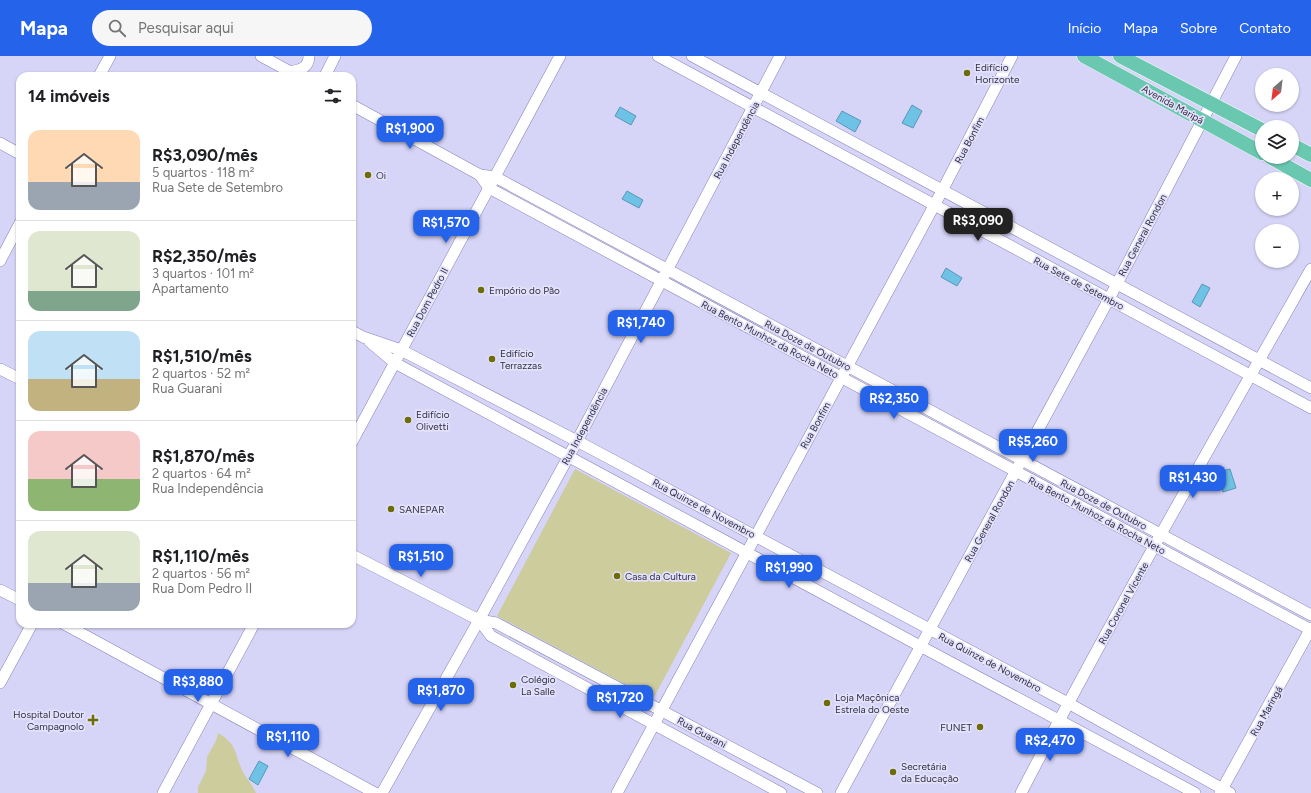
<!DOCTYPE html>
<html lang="pt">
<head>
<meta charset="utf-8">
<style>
  :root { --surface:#fff; --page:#f6f6f6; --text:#202124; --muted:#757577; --line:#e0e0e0; --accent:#2563eb }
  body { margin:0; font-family:Figtree,sans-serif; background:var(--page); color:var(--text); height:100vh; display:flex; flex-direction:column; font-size:15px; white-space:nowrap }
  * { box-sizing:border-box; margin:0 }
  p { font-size:13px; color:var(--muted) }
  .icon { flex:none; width:22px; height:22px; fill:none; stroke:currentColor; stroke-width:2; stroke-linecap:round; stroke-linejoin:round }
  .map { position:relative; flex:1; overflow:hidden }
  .side { position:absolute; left:16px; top:16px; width:340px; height:556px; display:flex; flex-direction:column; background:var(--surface); border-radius:12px; box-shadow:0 1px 3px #0004 }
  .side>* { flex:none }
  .needle { width:26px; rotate:208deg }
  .fabs { position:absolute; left:1255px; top:12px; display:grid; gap:8px }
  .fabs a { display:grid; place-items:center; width:44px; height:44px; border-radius:50%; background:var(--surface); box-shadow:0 1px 3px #0004; font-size:20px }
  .price { position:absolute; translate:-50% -34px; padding:0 9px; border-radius:8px; background:var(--accent); color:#fff; font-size:13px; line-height:26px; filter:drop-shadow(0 1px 2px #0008) }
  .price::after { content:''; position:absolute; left:50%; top:24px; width:12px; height:9px; margin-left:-6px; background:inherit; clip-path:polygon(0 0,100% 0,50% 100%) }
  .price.current { background:#222; color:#fff }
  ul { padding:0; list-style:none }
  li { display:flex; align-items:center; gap:12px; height:100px; padding:0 12px }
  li+li { border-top:1px solid var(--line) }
  li span { display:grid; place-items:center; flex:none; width:112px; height:80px; border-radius:12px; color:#555 }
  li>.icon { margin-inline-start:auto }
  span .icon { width:48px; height:48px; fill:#fffc; stroke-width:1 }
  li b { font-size:17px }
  h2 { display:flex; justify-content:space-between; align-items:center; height:48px; padding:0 12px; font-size:17px }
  header { display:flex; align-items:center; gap:24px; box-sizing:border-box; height:56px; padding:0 20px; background:var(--accent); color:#fff }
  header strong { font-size:19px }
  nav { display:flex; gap:22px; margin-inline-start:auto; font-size:14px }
  .search { width:280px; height:36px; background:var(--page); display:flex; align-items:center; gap:10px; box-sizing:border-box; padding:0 14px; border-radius:22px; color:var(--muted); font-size:15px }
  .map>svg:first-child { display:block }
  .green { fill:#cccc9d }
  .water { fill:#6ec2e6; stroke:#5c96b6 }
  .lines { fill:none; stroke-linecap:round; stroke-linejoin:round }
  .minor-casing { stroke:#8783b9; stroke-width:12 }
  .major-casing { stroke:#fff; stroke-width:15 }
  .minor { stroke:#fff; stroke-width:11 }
  .major { stroke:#6ac8b0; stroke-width:14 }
  .poi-dot { fill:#6e6b09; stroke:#e3e2fa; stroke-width:1.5 }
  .labels { text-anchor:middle; stroke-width:3.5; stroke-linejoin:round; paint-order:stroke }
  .poi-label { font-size:10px; fill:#312f46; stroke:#e3e2fa; text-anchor:start }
  .street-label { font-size:10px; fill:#312f46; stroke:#e3e2fa }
</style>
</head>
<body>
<header>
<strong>Mapa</strong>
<div class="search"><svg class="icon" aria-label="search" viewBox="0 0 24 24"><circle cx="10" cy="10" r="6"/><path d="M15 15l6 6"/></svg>Pesquisar aqui</div>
<nav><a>Início</a><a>Mapa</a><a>Sobre</a><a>Contato</a></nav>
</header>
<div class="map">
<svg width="1311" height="737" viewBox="0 0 1311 737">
  <rect width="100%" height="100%" fill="#d6d4f7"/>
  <!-- green -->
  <g class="green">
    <path d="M 575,413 L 731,497 L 653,643 L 497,560 Z"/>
    <path d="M 218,677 C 239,689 234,700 244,718 C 248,724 253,730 256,737 L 198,737 L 198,731 L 206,715 L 207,701 L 216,685 Z"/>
  </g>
  <!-- water -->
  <g class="water">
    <path d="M 912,49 L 922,55 L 913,72 L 902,67 Z"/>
    <path d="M 620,51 L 636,60 L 631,69 L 615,60 Z"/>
    <path d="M 842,55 L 861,65 L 855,76 L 836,65 Z"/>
    <path d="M 627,135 L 643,144 L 639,152 L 622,143 Z"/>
    <path d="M 946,212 L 962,222 L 957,230 L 941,221 Z"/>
    <path d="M 1202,228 L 1210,232 L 1200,251 L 1192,246 Z"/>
    <path d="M 1230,413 L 1236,432 L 1223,436 L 1218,416 Z"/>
    <path d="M 259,705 L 268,710 L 258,729 L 249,723 Z"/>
  </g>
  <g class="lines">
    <!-- minor casing -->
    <g class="minor-casing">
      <g id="minor">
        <path d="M 261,0 L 298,20"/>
        <path d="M 658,0 L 1311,352"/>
        <path d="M 692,0 L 1311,332"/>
        <path d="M 290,16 C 300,14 309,12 309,0"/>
        <path d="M 99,20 L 110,0"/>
        <path d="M 325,20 L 335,0"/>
        <path d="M 352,49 L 480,119 L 495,121 L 510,129 L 1311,559"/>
        <path d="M 0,87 L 20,98"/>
        <path d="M 480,119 L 489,132 L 1311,574"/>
        <path d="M 0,205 L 20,167"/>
        <path d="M 352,275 L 363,281 L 401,294 L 577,385 L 1068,647 L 1230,737"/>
        <path d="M 370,286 L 395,307 L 920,590 L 1195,737"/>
        <path d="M 0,313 L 20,323"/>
        <path d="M 352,386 L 560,0"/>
        <path d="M 352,499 L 479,564 L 496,567 L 817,737"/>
        <path d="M 0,534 L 20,544"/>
        <path d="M 479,564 L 491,580 L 781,737"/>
        <path d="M 64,568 L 375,737"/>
        <path d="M 0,627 L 32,568"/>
        <path d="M 163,737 L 254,568"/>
        <path d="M 382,737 L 479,564 L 577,385 L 780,0"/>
        <path d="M 617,737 L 942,135 L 1012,0"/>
        <path d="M 841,737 L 1109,243 L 1236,0"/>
        <path d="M 1021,737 C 1113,560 1212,387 1311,213"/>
        <path d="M 1220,737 L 1311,572"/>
      </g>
    </g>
    <!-- major casing -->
    <g class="major-casing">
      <g id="major">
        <path d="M 1084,0 L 1262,97"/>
        <path d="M 1120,0 L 1262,74"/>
        <path d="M 1292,89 L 1311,99"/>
        <path d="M 1270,101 L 1311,124"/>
      </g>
    </g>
    <!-- minor -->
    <use href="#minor" class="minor"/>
    <!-- major -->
    <use href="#major" class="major"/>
  </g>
  <!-- markers -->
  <g class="poi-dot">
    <circle cx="967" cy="17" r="4"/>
    <circle cx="368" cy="119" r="4"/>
    <circle cx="481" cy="234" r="4"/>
    <circle cx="492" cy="303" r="4"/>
    <circle cx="408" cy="364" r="4"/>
    <circle cx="391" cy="453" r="4"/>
    <circle cx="617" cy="520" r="4"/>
    <circle cx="513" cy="629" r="4"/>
    <circle cx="827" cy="647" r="4"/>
    <path d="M91 658h4v4h4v4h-4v4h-4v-4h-4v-4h4z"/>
    <circle cx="980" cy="671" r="4"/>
    <circle cx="893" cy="716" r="4"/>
  </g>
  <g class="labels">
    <!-- poi labels -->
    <g class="poi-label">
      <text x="975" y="15">Edifício<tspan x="975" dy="12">Horizonte</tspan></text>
      <text x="376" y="123">Oi</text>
      <text x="489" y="238">Empório do Pão</text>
      <text x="500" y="301">Edifício<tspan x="500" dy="12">Terrazzas</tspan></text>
      <text x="416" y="362">Edifício<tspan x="416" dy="12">Olivetti</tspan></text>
      <text x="399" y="457">SANEPAR</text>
      <text x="625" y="524">Casa da Cultura</text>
      <text x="521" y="627">Colégio<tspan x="521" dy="12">La Salle</tspan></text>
      <text x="835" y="645">Loja Maçônica<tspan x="835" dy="12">Estrela do Oeste</tspan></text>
      <text x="84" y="662" text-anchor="end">Hospital Doutor<tspan x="84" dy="12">Campagnolo</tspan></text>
      <text x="972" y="675" text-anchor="end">FUNET</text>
      <text x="901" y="714">Secretária<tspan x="901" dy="12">da Educação</tspan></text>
    </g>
    <!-- street labels -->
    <g class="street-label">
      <text transform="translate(1173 48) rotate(29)" y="4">Avenida Maripá</text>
      <text transform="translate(736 84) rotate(-62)" y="4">Rua Independência</text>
      <text transform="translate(969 84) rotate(-62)" y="4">Rua Bonfim</text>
      <text transform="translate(1142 179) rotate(-62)" y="4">Rua General Rondon</text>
      <text transform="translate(1079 227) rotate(28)" y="4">Rua Sete de Setembro</text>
      <text transform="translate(427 246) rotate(-62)" y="4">Rua Dom Pedro II</text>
      <text transform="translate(770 283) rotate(28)" y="4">Rua Bento Munhoz da Rocha Neto</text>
      <text transform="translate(808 289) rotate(28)" y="4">Rua Doze de Outubro</text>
      <text transform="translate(815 369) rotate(-61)" y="4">Rua Bonfim</text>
      <text transform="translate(584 370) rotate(-62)" y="4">Rua Independência</text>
      <text transform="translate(1104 448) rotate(28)" y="4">Rua Doze de Outubro</text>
      <text transform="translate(704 452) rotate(28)" y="4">Rua Quinze de Novembro</text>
      <text transform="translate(1097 459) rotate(28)" y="4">Rua Bento Munhoz da Rocha Neto</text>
      <text transform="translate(989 465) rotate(-61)" y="4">Rua General Rondon</text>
      <text transform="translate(1123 547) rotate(-61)" y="4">Rua Coronel Vicente</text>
      <text transform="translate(990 606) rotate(28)" y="4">Rua Quinze de Novembro</text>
      <text transform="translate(1266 655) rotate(-61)" y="4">Rua Maringá</text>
      <text transform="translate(702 676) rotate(28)" y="4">Rua Guarani</text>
    </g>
  </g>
</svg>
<div class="fabs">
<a><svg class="needle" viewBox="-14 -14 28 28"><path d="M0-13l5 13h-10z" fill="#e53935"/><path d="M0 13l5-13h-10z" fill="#757577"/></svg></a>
<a><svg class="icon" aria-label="layers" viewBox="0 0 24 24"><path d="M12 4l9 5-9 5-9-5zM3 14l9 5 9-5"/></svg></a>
<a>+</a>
<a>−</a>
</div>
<b class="price" style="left:410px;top:94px">R$1,900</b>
<b class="price current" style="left:978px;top:186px">R$3,090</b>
<b class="price" style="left:446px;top:188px">R$1,570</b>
<b class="price" style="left:641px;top:288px">R$1,740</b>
<b class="price" style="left:894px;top:364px">R$2,350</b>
<b class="price" style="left:1033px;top:407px">R$5,260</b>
<b class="price" style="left:1193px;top:443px">R$1,430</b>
<b class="price" style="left:421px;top:522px">R$1,510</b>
<b class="price" style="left:789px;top:533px">R$1,990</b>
<b class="price" style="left:198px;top:647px">R$3,880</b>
<b class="price" style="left:441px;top:656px">R$1,870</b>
<b class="price" style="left:620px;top:663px">R$1,720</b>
<b class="price" style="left:288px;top:702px">R$1,110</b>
<b class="price" style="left:1050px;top:706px">R$2,470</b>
<section class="side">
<h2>14 imóveis<svg class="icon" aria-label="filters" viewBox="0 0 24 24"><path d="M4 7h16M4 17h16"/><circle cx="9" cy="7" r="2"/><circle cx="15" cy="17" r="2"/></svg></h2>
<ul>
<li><span style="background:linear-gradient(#ffd9b3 65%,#9aa5b1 0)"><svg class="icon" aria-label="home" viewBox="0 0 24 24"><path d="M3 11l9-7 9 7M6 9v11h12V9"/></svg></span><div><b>R$3,090/mês</b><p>5 quartos · 118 m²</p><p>Rua Sete de Setembro</p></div></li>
<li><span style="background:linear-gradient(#dfe7d0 75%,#7fa58c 0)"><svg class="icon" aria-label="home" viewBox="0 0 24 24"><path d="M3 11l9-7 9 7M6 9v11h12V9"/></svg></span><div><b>R$2,350/mês</b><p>3 quartos · 101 m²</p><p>Apartamento</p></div></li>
<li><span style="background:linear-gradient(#bfe0f5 60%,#c2b280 0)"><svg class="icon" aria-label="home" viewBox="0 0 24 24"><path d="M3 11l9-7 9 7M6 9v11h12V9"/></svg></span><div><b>R$1,510/mês</b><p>2 quartos · 52 m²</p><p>Rua Guarani</p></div></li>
<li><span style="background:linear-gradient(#f6c9c9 60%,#8fb573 0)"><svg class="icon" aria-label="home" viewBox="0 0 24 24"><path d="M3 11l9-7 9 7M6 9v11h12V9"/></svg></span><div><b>R$1,870/mês</b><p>2 quartos · 64 m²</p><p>Rua Independência</p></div></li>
<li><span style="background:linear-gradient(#dfe7d0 65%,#9aa5b1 0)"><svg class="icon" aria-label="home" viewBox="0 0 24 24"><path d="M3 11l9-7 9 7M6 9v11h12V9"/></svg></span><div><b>R$1,110/mês</b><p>2 quartos · 56 m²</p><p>Rua Dom Pedro II</p></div></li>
</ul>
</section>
</div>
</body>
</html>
